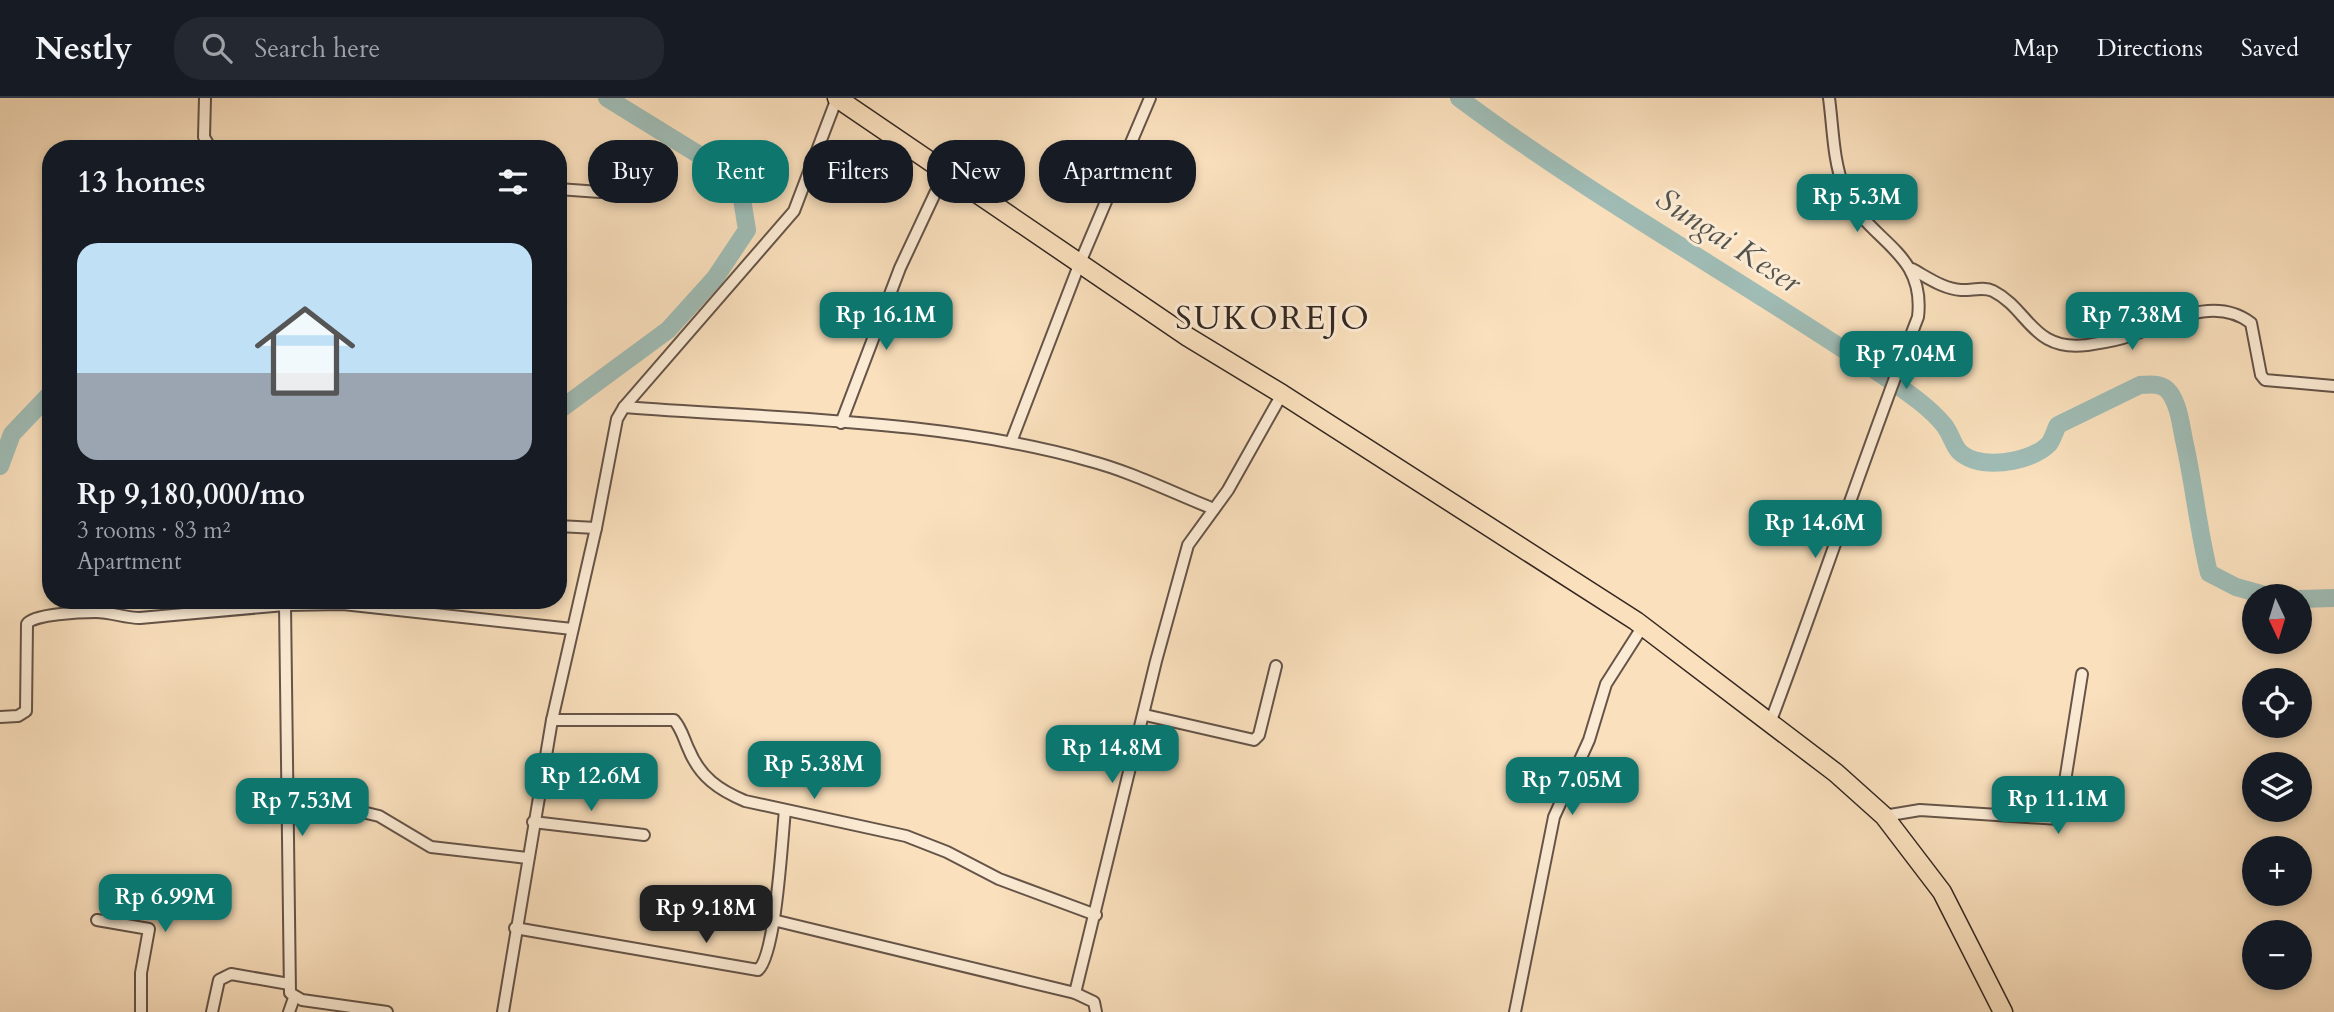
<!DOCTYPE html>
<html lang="en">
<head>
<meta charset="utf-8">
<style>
  :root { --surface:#171b24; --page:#242831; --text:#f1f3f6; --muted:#9ea1a6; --line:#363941; --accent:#0f766e }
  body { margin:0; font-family:Cardo,serif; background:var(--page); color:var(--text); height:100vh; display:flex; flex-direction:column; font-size:26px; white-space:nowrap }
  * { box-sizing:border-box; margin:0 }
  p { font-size:23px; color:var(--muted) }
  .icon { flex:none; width:38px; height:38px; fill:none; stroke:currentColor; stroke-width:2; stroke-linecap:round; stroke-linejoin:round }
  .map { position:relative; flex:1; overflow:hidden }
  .details { position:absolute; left:42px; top:42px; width:525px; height:469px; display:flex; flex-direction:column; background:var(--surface); border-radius:28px; box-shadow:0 4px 10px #0003 }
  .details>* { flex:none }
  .banner { position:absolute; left:588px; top:42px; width:665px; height:63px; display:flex; gap:14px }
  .needle { width:46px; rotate:176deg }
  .tools { position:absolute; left:2242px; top:486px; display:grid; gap:14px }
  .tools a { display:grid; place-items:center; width:70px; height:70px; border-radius:50%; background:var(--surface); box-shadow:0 4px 10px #0003; font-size:35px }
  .price { position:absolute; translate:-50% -60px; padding:0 16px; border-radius:14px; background:var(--accent); color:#fff; font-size:23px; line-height:46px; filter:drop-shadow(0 2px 4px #0008) }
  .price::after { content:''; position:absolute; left:50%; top:42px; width:21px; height:16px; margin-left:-10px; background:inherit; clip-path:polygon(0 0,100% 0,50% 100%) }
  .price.selected { background:#222; color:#fff }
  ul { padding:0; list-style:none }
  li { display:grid; align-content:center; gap:14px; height:371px; padding:0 35px }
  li+li { border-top:2px solid var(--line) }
  li span { display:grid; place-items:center; height:217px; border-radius:21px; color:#555 }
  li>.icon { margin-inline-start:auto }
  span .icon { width:126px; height:126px; fill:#fffc; stroke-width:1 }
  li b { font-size:30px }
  h2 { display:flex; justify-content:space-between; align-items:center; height:84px; padding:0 35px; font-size:30px }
  .chip { padding:0 24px; border-radius:28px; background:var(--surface); box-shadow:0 4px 10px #0003; font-size:24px; line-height:63px }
  .chip.selected { background:var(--accent); color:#fff }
  header { display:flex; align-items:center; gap:42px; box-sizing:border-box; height:98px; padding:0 35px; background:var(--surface); border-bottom:2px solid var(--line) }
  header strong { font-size:33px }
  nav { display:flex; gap:38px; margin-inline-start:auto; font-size:24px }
  .search { width:490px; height:63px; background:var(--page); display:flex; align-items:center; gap:18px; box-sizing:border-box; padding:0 24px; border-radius:28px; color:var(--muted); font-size:26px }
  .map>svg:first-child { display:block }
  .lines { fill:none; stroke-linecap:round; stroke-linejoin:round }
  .river { stroke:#9fbcb5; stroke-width:18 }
  .minor-casing { stroke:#655448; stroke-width:14 }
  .trunk-casing { stroke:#332621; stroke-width:21 }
  .minor { stroke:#fcebd4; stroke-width:10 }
  .trunk { stroke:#fae0bd; stroke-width:18 }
  .labels { text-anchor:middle; stroke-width:6; stroke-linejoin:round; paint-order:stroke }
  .water-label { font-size:32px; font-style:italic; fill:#53534d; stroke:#fcebd4 }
  .quarter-label { font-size:33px; letter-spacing:2px; fill:#332621; stroke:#fcebd4 }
</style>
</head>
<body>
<header>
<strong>Nestly</strong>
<div class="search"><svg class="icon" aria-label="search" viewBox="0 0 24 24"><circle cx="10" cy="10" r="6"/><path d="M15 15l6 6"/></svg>Search here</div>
<nav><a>Map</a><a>Directions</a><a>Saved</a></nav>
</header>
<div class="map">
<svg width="2334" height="914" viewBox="0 0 2334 914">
  <rect width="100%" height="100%" fill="#fae0bd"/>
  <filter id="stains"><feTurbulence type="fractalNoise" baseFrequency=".00286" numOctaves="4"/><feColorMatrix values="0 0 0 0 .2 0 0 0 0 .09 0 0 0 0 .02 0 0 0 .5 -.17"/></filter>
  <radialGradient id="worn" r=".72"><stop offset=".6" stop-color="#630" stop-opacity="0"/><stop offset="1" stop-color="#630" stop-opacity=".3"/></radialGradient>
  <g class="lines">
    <!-- river -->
    <g class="river">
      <path d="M 1459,0 C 1597,103 1749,186 1891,283 C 1910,296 1930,310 1944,327 C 1956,343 1951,354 1974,362 C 1996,369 2033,362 2049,346 C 2053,341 2055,332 2058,327 L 2140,287 C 2151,286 2163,285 2170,295 C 2179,308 2181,327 2184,342 C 2194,386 2198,431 2209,475 L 2236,489 L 2272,499"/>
      <path d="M 558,313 L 668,232 L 715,180 L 747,132 L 742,101 L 727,74 L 607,0"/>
      <path d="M 0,368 L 12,336 L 51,295"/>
      <path d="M 2300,501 L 2334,500"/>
    </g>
    <!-- minor casing -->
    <g class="minor-casing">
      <g id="minor">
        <path d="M 205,0 L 204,39 L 211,51"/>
        <path d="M 558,91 L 600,94"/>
        <path d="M 1912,171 C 1927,179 1943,191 1961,192 C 1971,193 1983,188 1993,193 C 2029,211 2032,254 2087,247 C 2100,245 2116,243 2129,238 C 2166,226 2213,196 2251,225 L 2261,277 L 2265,282 L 2334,288"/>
        <path d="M 624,309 C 775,321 944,321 1090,363 C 1132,374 1173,395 1214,411"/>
        <path d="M 841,325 L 900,170 L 946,72"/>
        <path d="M 1011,344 L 1079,167 L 1150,0"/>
        <path d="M 558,428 L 596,430"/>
        <path d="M 285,507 L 290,895 L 302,902 L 387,914"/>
        <path d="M 1145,617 L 1254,642 L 1259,637 L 1276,568"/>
        <path d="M 0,619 L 18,618 L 26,613 L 27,526 C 33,516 82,514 96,514 C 111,514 125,520 140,520 L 285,507 L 343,506 L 572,531"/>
        <path d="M 552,622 L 674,622 C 682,631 684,642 689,652 C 700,679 719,692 745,703 L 906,738 L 947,754 L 999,781 L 1096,817"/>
        <path d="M 1770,625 C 1821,490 1866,353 1918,219 C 1926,151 1866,144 1844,90 C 1833,63 1833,29 1829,0"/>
        <path d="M 286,715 L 315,705 L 333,707 L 379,718 L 431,749 L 527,760"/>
        <path d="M 1884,718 L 1920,712 L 2059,721 L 2082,576"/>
        <path d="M 533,724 L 644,737"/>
        <path d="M 97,822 L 149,831 L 141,875 L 141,914"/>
        <path d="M 773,822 L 1075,895 L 1156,563 L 1188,447 L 1228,392 L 1282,296"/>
        <path d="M 515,830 L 758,872 C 776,857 782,741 785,712"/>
        <path d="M 1075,895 L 1094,904 L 1096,914"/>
        <path d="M 212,914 L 219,882 L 231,876 L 289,886"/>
        <path d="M 289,914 L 294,900"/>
        <path d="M 503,914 L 552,622 L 596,430 L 617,321 L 624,309 L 794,113 L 837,0"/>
        <path d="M 1515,914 L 1554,719 L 1589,642 L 1606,586 L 1643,528"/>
      </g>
    </g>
    <!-- trunk casing -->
    <g class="trunk-casing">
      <path id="trunk" d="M 837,0 L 1188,239 L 1282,296 L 1636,523 L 1836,675 L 1884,718 L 1942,794 L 2003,914"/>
    </g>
    <!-- minor -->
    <use href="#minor" class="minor"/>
    <!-- trunk -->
    <use href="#trunk" class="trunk"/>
  </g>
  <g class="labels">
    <!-- water labels -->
    <g class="water-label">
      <text transform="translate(1729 142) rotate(33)" y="11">Sungai Keser</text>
    </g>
    <!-- quarter labels -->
    <g class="quarter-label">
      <text x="1273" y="231">SUKOREJO</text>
    </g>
  </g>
  <rect width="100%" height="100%" filter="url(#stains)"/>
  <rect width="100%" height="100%" fill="url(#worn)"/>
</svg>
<div class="tools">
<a><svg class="needle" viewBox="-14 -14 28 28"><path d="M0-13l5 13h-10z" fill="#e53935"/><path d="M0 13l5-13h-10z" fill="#9ea1a6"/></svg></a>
<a><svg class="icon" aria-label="locate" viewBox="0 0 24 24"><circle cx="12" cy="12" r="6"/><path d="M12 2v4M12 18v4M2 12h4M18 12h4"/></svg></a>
<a><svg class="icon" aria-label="layers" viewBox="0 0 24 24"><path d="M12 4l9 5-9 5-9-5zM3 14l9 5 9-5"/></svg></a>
<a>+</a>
<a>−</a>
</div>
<b class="price" style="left:1857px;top:136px">Rp 5.3M</b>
<b class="price" style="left:886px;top:254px">Rp 16.1M</b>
<b class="price" style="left:2132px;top:254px">Rp 7.38M</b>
<b class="price" style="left:1906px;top:293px">Rp 7.04M</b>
<b class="price" style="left:1815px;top:462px">Rp 14.6M</b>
<b class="price" style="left:1112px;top:687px">Rp 14.8M</b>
<b class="price" style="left:814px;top:703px">Rp 5.38M</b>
<b class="price" style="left:591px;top:715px">Rp 12.6M</b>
<b class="price" style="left:1572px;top:719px">Rp 7.05M</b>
<b class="price" style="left:2058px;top:738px">Rp 11.1M</b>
<b class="price" style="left:302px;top:740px">Rp 7.53M</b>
<b class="price" style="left:165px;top:836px">Rp 6.99M</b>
<b class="price selected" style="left:706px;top:847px">Rp 9.18M</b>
<div class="banner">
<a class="chip">Buy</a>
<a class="chip selected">Rent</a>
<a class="chip">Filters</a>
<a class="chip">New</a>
<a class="chip">Apartment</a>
</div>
<section class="details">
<h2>13 homes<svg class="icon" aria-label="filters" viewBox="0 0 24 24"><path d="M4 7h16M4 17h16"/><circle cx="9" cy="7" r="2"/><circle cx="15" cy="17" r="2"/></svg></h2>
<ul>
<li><span style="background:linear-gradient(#bfe0f5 60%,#9aa5b1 0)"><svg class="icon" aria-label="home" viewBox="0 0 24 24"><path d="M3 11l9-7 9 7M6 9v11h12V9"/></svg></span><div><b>Rp 9,180,000/mo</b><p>3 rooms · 83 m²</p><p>Apartment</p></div></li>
</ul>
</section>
</div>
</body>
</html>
